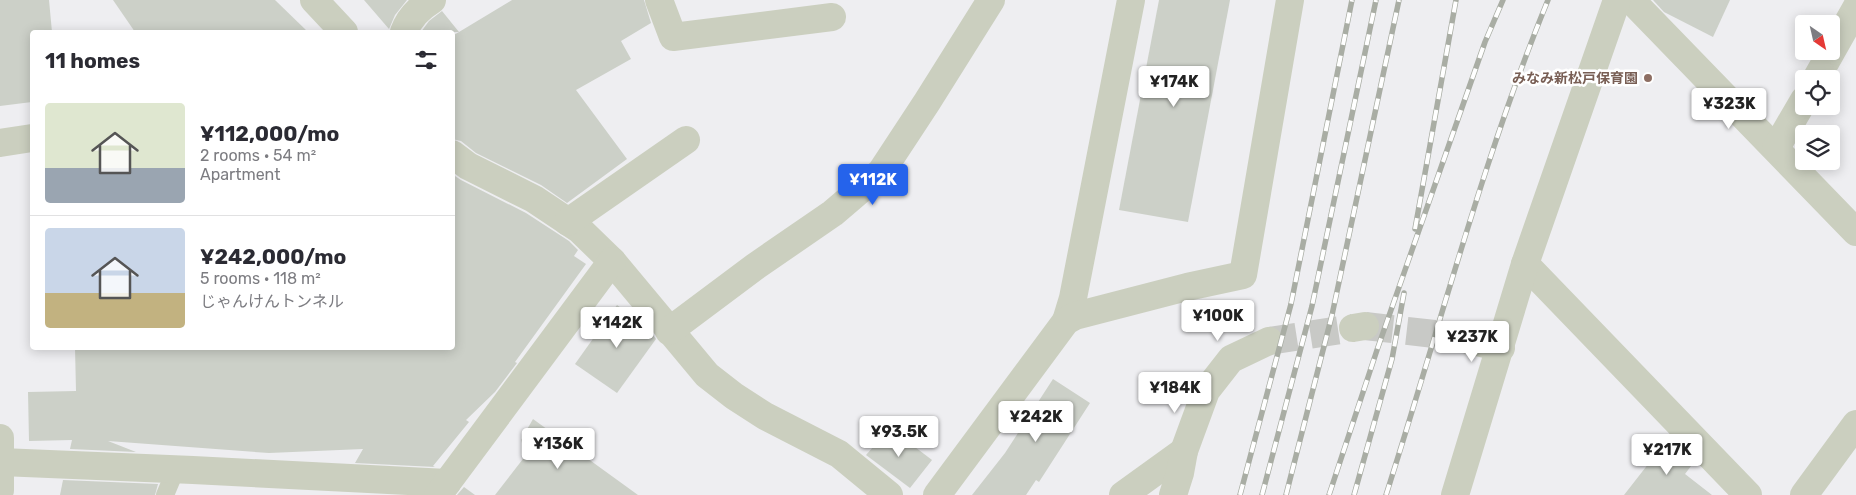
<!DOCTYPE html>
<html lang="en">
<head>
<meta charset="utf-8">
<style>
  :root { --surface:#fff; --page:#f7f7f7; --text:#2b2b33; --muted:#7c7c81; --line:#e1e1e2; --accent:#2563eb }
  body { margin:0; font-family:Rubik,"Noto Sans JP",sans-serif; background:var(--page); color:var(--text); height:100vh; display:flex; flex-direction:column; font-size:19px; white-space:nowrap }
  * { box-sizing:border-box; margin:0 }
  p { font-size:16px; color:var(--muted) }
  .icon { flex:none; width:28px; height:28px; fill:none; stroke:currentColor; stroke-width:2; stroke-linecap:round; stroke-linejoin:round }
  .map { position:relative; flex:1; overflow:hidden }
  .sheet { position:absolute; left:30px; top:30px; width:425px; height:320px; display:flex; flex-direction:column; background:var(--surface); border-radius:5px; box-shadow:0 2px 12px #0003 }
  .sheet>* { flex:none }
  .needle { width:32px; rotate:146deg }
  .buttons { position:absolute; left:1795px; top:15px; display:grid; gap:10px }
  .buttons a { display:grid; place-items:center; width:45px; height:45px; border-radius:5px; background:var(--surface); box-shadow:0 2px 12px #0003; font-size:25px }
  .price { position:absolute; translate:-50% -42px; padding:0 11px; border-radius:5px; background:#fff; color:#222; font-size:16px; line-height:32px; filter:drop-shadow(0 1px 2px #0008) }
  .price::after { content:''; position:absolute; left:50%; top:30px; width:15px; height:11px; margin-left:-8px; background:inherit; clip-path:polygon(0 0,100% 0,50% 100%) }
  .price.current { background:var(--accent); color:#fff }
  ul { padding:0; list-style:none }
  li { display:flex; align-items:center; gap:15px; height:125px; padding:0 15px }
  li+li { border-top:1px solid var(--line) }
  li span { display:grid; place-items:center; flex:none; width:140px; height:100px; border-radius:5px; color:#555 }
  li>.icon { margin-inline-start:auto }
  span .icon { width:60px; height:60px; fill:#fffc; stroke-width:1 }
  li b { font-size:21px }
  h2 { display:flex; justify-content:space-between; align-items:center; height:60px; padding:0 15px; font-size:21px }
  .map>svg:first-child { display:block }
  .building { fill:#ccd0c8 }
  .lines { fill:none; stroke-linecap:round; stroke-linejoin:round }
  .minor-tunnel { stroke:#c8c9c6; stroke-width:28; stroke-dasharray:28 14; stroke-linecap:butt }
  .service { stroke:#cbcfbf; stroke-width:18 }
  .minor { stroke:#cbcfbf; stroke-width:28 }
  .tertiary { stroke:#cbcfbf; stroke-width:28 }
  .rail-casing { stroke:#a9ada4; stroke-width:5.5 }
  .rail { stroke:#fff; stroke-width:4; stroke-dasharray:11; stroke-linecap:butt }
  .education-dot { fill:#8d6e63; stroke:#fff; stroke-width:2 }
  .labels { text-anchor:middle; stroke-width:5; stroke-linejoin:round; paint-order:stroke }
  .education-label { font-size:14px; font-weight:bold; fill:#785e54; stroke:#fff; text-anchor:end }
</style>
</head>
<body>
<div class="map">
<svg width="1856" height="495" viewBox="0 0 1856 495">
  <rect width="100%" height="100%" fill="#eeeef1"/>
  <!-- building -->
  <g class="building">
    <path d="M 0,0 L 49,0 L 52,32 L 32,32 L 32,102 L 0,106 Z"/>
    <path d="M 113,0 L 275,0 L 308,32 L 135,32 Z"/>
    <path d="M 364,0 L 407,0 L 395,15 L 389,29 Z"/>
    <path d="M 512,0 L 644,0 L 651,23 L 621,41 L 631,59 L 576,90 L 627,159 L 567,203 L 541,185 L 476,153 L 461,141 L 452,139 L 452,36 L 459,32 L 421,32 L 429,21 L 442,11 L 459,32 Z"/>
    <path d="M 1159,0 L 1230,0 L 1188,222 L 1119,210 Z"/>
    <path d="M 1653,0 L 1730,0 L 1713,37 L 1664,12 Z"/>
    <path d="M 452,174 L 461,180 L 526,213 L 569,241 L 578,250 L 574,256 L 586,264 L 515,362 L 517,363 L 495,392 L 466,420 L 469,422 L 433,466 L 435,467 L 355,463 L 363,449 L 269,453 L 108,441 L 136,452 L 70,449 L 72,440 L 29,441 L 28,392 L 76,391 L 75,348 L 452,348 Z"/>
    <path d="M 617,305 L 646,326 L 656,339 L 617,393 L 575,364 Z"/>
    <path d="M 1053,379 L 1090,403 L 1039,482 L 1036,480 L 1026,495 L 972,495 L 1005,453 Z"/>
    <path d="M 533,419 L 638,495 L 495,495 L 526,455 L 521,440 Z"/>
    <path d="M 890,428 L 932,460 L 910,488 L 866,455 Z"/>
    <path d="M 1667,440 L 1694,462 L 1685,474 L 1712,495 L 1624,495 Z"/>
    <path d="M 63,480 L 158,484 L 155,495 L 60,495 Z"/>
    <path d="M 464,487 L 475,495 L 457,495 Z"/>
  </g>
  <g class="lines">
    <!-- minor-tunnel -->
    <g class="minor-tunnel">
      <path d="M 1365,326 L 1452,336"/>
      <path d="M 1269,341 L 1353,328"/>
    </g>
    <!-- service -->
    <path class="service" d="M 165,495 L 176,469"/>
    <!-- minor -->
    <g class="minor">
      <path d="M 314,0 L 344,32"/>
      <path d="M 659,0 L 673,37 L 832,17"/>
      <path d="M 1631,0 L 1856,232"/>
      <path d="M 404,32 C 409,18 419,8 432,0"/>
      <path d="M 1816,79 L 1856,8"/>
      <path d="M 0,143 L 32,138"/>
      <path d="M 1776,148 L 1804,100"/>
      <path d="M 452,154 L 468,166 L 534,199 L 579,229 L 612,261 L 707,375 L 734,396 L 765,416 L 839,454 L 889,495"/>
      <path d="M 568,222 L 686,140"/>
      <path d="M 1525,264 L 1748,495"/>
      <path d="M 1066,321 L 1073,298 L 1131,0"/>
      <path d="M 1353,328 L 1365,326"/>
      <path d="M 669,331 L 756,266 L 833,213 L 881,172 L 927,102 L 991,0"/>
      <path d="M 1452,336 L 1501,348"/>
      <path d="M 1,462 L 193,470 L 447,483"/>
      <path d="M 438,495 L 612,261"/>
      <path d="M 937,495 L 1066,321 L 1075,316 L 1187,287 L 1243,275 L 1290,0"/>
      <path d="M 1123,495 L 1184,451"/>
      <path d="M 1173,495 L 1180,473 L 1184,451 L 1206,391 L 1231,359 L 1269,341"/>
      <path d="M 1455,495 L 1525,264 L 1617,0"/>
      <path d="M 1804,495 L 1856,424"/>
    </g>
    <!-- tertiary -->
    <path class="tertiary" d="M 0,438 L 0,490"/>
    <!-- rail casing -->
    <g class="rail-casing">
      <g id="rail">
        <path d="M 1415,229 L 1456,0"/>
        <path d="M 1240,495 L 1291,304 L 1352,0"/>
        <path d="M 1262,495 L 1312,306 L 1376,0"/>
        <path d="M 1286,495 L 1332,315 L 1399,0"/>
        <path d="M 1329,495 L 1377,350 L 1485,42 L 1503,0"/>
        <path d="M 1354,495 L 1392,359 L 1404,293"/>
        <path d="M 1386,495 C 1439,330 1482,161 1548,0"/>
      </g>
    </g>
    <!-- rail -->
    <use href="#rail" class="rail"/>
  </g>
  <!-- markers -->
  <circle class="education-dot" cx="1648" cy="78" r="5"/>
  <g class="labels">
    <!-- education labels -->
    <g class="education-label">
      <text x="1638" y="83">みなみ新松戸保育園</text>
    </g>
  </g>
</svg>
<div class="buttons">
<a><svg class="needle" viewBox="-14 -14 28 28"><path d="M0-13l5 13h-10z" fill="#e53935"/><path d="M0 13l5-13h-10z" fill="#7c7c81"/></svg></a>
<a><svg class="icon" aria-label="locate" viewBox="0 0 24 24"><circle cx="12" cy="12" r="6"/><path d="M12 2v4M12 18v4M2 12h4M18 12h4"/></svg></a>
<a><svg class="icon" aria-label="layers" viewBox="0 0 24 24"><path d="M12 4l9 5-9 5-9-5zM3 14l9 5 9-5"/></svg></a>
</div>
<b class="price" style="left:1174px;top:108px">¥174K</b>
<b class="price" style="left:1729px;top:130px">¥323K</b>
<b class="price current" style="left:873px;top:206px">¥112K</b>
<b class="price" style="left:1218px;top:342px">¥100K</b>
<b class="price" style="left:617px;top:349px">¥142K</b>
<b class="price" style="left:1472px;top:363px">¥237K</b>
<b class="price" style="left:1175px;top:414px">¥184K</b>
<b class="price" style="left:1036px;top:443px">¥242K</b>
<b class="price" style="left:899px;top:458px">¥93.5K</b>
<b class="price" style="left:558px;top:470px">¥136K</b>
<b class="price" style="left:1667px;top:476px">¥217K</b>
<section class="sheet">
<h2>11 homes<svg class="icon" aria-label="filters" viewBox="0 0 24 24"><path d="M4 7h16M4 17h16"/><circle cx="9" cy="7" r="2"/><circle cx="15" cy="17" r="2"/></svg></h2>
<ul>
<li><span style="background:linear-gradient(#dfe7d0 65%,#9aa5b1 0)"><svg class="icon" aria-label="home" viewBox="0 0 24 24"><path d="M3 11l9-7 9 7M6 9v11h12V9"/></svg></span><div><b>¥112,000/mo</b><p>2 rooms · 54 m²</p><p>Apartment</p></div></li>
<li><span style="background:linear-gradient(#c9d6e8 65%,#c2b280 0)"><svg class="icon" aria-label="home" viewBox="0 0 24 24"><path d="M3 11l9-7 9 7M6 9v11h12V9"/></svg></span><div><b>¥242,000/mo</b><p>5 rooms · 118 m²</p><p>じゃんけんトンネル</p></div></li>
</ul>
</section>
</div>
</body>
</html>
